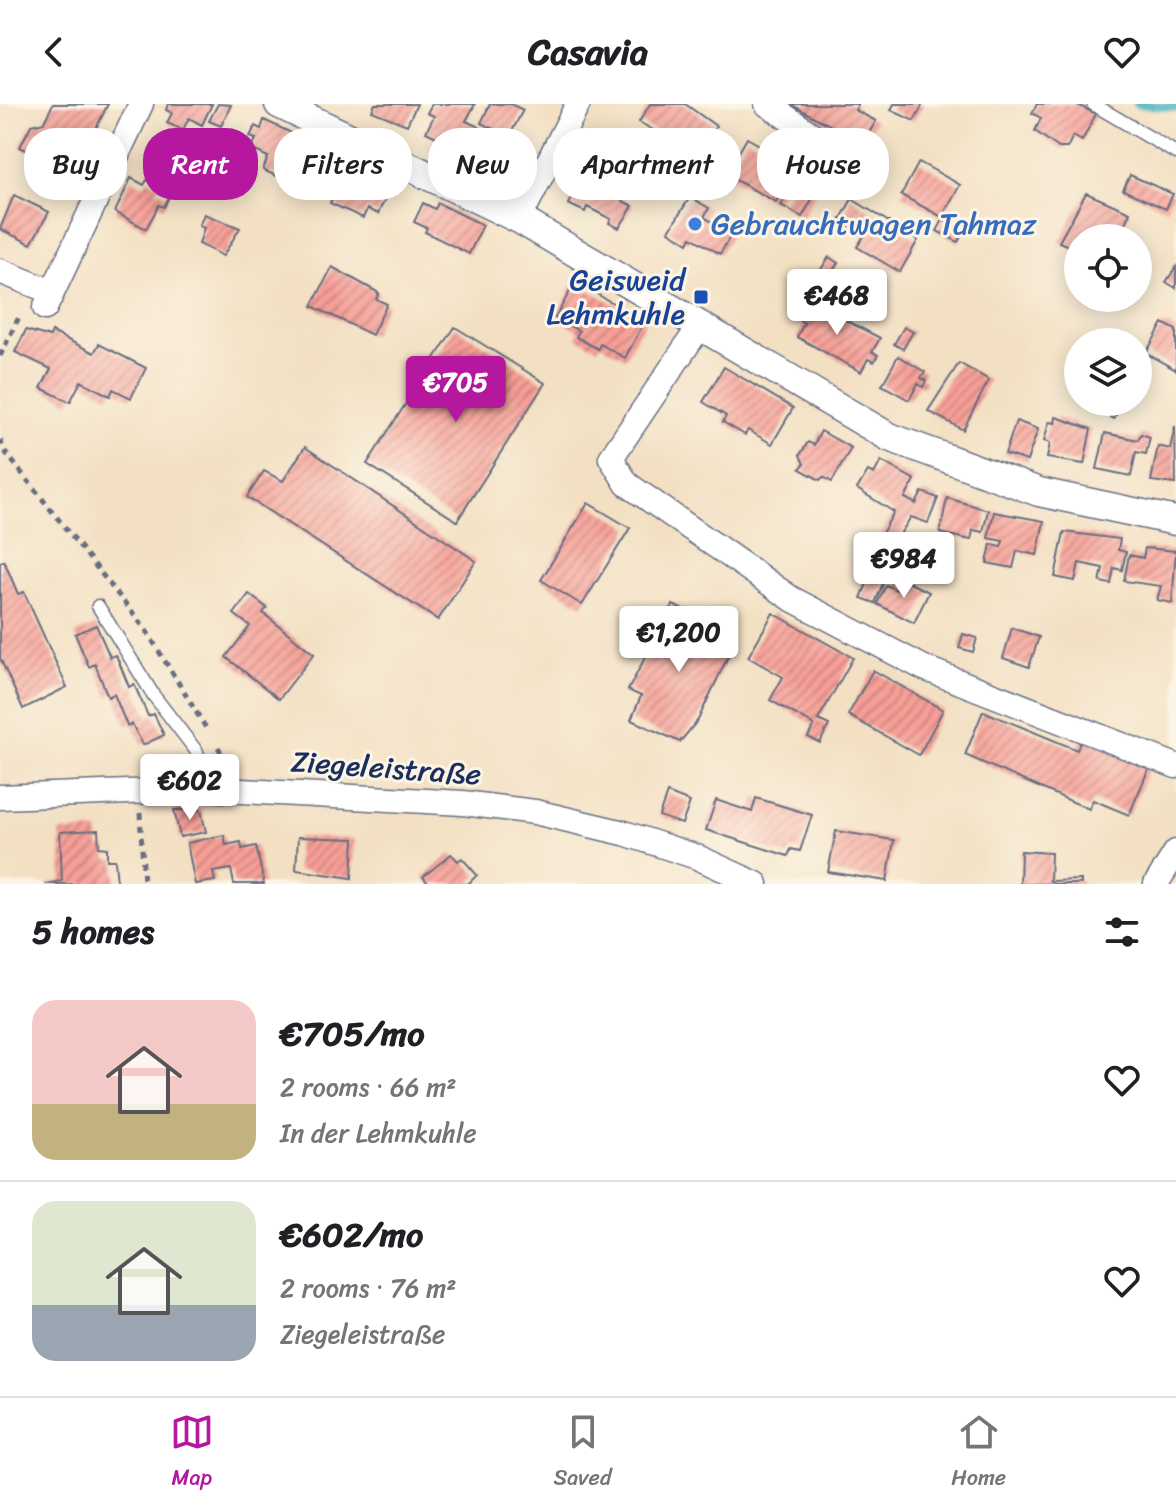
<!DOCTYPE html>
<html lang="en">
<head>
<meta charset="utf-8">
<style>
  :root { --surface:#fff; --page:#f2f2f2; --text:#202124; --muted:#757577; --line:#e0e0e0; --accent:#b5179e }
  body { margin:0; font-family:Sriracha,sans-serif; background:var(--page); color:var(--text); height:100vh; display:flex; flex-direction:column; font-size:30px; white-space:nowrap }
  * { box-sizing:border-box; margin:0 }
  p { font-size:26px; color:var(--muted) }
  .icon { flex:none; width:44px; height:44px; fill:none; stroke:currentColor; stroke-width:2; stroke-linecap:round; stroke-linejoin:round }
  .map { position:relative; height:780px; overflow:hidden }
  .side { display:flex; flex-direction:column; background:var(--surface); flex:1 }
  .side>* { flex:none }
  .top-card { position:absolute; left:24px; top:24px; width:1128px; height:72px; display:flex; gap:16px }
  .controls { position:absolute; left:1064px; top:120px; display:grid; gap:16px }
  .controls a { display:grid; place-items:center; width:88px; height:88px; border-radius:50%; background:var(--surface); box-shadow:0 4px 20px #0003; font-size:40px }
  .price { position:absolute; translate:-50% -68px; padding:0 18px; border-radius:8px; background:#fff; color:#222; font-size:26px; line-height:52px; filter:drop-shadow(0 2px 4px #0008) }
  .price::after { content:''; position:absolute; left:50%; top:48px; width:24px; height:18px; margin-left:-12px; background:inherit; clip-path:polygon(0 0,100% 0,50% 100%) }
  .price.on { background:var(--accent); color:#fff }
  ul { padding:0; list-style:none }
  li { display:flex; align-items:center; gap:24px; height:200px; padding:0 32px }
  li+li { border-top:2px solid var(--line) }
  li span { display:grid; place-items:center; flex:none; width:224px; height:160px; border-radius:24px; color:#555 }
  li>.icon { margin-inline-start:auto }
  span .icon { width:96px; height:96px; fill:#fffc; stroke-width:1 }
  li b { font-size:34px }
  h2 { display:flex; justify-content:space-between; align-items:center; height:96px; padding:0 32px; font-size:34px }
  .chip { padding:0 28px; border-radius:32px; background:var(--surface); box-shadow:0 4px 20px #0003; font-size:28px; line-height:72px }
  .chip.on { background:var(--accent); color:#fff }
  header { display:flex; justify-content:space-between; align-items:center; height:104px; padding:0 32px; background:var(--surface); font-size:36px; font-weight:800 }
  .menu { display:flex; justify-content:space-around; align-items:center; height:112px; border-top:2px solid var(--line); background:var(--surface); font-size:22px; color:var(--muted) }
  .menu a { display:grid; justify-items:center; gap:4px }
  .menu .on { color:var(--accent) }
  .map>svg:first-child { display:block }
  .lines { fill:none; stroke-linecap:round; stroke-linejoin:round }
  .stream { stroke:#45b4bf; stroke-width:8 }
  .building { fill:url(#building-hatch) }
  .service-casing { stroke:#676d81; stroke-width:15 }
  .minor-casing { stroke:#676d81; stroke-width:27 }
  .tertiary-casing { stroke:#676d81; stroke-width:31 }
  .path { stroke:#676d81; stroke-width:5; stroke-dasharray:6 6; stroke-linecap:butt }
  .service { stroke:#fff; stroke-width:12 }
  .minor { stroke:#fff; stroke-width:24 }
  .tertiary { stroke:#fff; stroke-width:28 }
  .shop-dot { fill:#3f7fe0; stroke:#fcf5e5; stroke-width:3 }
  .transit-dot { fill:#1a4fb4; stroke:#fcf5e5; stroke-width:3 }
  .labels { text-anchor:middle; stroke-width:6; stroke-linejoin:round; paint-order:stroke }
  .shop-label { font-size:30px; fill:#366cbe; stroke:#fcf5e5; text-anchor:start }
  .transit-label { font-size:30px; fill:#164399; stroke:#fcf5e5; text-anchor:end }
  .street-label { font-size:30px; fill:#1b2f5e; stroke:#fcf5e5 }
</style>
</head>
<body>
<header><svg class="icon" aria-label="back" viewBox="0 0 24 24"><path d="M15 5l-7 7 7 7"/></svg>Casavia<svg class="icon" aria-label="heart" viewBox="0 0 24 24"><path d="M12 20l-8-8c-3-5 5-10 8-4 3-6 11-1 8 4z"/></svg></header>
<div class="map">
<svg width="1176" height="780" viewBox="0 0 1176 780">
  <defs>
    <pattern id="building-hatch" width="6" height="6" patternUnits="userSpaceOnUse" patternTransform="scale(2)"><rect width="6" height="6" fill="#f79f96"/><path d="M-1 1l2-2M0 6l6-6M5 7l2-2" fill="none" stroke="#c7827e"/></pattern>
  </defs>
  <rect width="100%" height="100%" fill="#fcf5e5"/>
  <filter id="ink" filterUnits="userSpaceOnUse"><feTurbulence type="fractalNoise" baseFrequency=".0125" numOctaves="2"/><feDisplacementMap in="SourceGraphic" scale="16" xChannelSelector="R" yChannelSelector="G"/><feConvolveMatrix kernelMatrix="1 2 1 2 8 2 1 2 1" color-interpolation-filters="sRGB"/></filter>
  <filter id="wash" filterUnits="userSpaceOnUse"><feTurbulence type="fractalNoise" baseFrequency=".006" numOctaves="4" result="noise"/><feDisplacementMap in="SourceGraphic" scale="32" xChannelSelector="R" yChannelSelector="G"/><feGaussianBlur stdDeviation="1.8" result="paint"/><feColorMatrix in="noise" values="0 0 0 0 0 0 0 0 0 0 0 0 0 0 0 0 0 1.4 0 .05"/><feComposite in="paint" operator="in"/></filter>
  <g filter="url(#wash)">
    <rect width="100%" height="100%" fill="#f3e0c3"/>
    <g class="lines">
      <!-- stream -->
      <path class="stream" d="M 1137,0 L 1176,4"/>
    </g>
    <g id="blocks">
      <!-- building -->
      <g class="building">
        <path d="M 53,0 L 108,0 L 88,41 L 82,38 L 67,67 L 20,43 L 31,21 L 44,18 Z"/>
        <path d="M 168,0 L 212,0 L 202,21 L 189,14 L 183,26 L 167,19 L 172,9 L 166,6 Z"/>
        <path d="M 218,0 L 231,1 L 221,22 L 209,17 Z"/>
        <path d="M 375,0 L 417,0 L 407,21 L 372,7 Z"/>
        <path d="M 432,0 L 475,0 L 466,17 L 479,23 L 467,48 L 426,28 L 434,12 L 427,9 Z"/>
        <path d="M 490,0 L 511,0 L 523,6 L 510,31 L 526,39 L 511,72 L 478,57 L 493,25 L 481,19 Z"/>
        <path d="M 650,0 L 685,0 L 716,22 L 699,52 L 639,18 Z"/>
        <path d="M 790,0 L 858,0 L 855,6 L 876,17 L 863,39 Z"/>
        <path d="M 894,0 L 923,0 L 914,17 L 891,6 Z"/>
        <path d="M 1037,0 L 1076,0 L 1096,10 L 1082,37 L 1073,32 L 1067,44 L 1059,44 L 1035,27 L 1041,14 L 1032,9 Z"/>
        <path d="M 264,16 L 323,44 L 312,68 L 284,55 L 276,72 L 263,66 L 268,53 L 251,45 L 256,35 L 250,33 L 255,22 L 261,25 Z"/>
        <path d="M 747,34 L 797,62 L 776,98 L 726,71 Z"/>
        <path d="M 592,41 L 615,54 L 609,67 L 584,56 Z"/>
        <path d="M 919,58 L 960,81 L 942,113 L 901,91 Z"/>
        <path d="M 356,60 L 393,78 L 378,110 L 367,105 L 363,114 L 330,99 L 338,81 L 345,84 Z"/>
        <path d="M 590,63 L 597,67 L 595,71 L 618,82 L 613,92 L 633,102 L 619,124 L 609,119 L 611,115 L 587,103 L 585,108 L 568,100 L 576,86 L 569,83 L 578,65 L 587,69 Z"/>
        <path d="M 1130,71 L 1173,90 L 1166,105 L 1123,86 Z"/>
        <path d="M 131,74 L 144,81 L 147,76 L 159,81 L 156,86 L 169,93 L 164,103 L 159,101 L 146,125 L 115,108 Z"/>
        <path d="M 793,79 L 815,90 L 802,113 L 781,101 Z"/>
        <path d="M 1086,89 L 1130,108 L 1119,134 L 1078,134 L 1078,146 L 1059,138 Z"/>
        <path d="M 14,91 L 49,108 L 31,140 L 0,125 Z"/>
        <path d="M 690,93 L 709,104 L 704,113 L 732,129 L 720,150 L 691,133 L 688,139 L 669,127 Z"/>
        <path d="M 852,95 L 918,136 L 900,168 L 857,143 L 864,132 L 839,118 Z"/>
        <path d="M 423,99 L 435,105 L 438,99 L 483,121 L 469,150 L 425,128 L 427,124 L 414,118 Z"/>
        <path d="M 204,110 L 240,124 L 223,152 L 199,140 L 204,124 L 199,122 Z"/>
        <path d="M 943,116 L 964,127 L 958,138 L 937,127 Z"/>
        <path d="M 829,153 L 838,159 L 826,178 L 816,173 Z"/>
        <path d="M 332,163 L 379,189 L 376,195 L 387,200 L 372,231 L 312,202 Z"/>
        <path d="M 1176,163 L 1176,184 L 1166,178 Z"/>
        <path d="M 1138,172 L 1150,177 L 1144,187 L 1138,184 Z"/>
        <path d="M 575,178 L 645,217 L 625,254 L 600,240 L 598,245 L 576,233 L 579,227 L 555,214 Z"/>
        <path d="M 809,197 L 880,234 L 872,248 L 878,251 L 874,258 L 868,255 L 861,268 L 797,233 L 804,219 L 799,216 Z"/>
        <path d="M 1163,219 L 1176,226 L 1176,266 L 1146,249 Z"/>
        <path d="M 455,223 L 545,279 L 457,417 L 367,360 Z"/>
        <path d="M 904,223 L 913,228 L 903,245 L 894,240 Z"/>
        <path d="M 26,226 L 50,233 L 52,228 L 94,249 L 99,240 L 146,264 L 131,294 L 113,285 L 110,292 L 81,277 L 70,298 L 41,284 L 51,265 L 15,248 Z"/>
        <path d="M 898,252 L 925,268 L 921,274 L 926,277 L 923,283 L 918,280 L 909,296 L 882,281 Z"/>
        <path d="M 959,259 L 989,276 L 963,326 L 928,307 Z"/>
        <path d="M 724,263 L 793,304 L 772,340 L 748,326 L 745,331 L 723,318 L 726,312 L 703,298 Z"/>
        <path d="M 1093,298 L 1122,298 L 1114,315 L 1091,303 Z"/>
        <path d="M 1056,313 L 1091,325 L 1084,360 L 1047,354 L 1050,339 L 1044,337 L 1049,318 L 1055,319 Z"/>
        <path d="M 1016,317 L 1038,325 L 1027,357 L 1005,350 Z"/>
        <path d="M 1175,322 L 1176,380 L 1151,377 L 1158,342 L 1170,345 Z"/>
        <path d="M 821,327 L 851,344 L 832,378 L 823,373 L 820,376 L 800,365 L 804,360 L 800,351 L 808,338 L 814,341 Z"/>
        <path d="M 1105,329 L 1138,336 L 1141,330 L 1150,333 L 1146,350 L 1136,348 L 1131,372 L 1097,365 Z"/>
        <path d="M 305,343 L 476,457 L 438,516 L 247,393 L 264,367 L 283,377 Z"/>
        <path d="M 881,357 L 915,376 L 905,394 L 916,400 L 922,388 L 938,394 L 928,419 L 911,413 L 895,438 L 881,431 L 894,408 L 857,385 L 868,367 L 874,370 Z"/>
        <path d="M 947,394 L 988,406 L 983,428 L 973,426 L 971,436 L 940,429 Z"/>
        <path d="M 588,399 L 630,424 L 582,501 L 541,476 Z"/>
        <path d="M 994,408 L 1044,417 L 1037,451 L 1017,447 L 1013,464 L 987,459 L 991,440 L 1001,443 L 1003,437 L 988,434 Z"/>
        <path d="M 1064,428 L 1120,435 L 1118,446 L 1126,448 L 1122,466 L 1114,464 L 1111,480 L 1100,478 L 1103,464 L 1079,459 L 1075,477 L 1055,473 Z"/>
        <path d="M 1145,444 L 1176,447 L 1172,499 L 1157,496 L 1161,482 L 1124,477 L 1129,451 L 1143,454 Z"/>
        <path d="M 4,457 L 18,490 L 24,488 L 67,583 L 23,605 L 0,554 L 0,458 Z"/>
        <path d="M 870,472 L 884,477 L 875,499 L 861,494 Z"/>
        <path d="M 901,475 L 929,488 L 914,519 L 877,500 L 886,481 L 896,486 Z"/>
        <path d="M 249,490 L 267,504 L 263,509 L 314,550 L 279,595 L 226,553 L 250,522 L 234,510 Z"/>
        <path d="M 673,501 L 731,527 L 722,545 L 730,548 L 698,616 L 680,638 L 631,616 L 641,592 L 628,586 Z"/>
        <path d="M 773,509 L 853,554 L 818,616 L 829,621 L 820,639 L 808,633 L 814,621 L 770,596 L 783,573 L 748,553 Z"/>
        <path d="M 96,521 L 110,553 L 116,551 L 129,583 L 134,580 L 148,612 L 154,610 L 164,631 L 143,641 L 132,620 L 127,622 L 114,590 L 108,593 L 95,560 L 89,563 L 75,530 Z"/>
        <path d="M 1012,524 L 1039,533 L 1029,563 L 1003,554 Z"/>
        <path d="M 963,530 L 977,534 L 973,548 L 959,544 Z"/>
        <path d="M 873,566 L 943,606 L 919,651 L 848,611 Z"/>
        <path d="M 983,607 L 1077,646 L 1082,633 L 1150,662 L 1129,711 L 1093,696 L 1089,705 L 965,651 Z"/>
        <path d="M 667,689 L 690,698 L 682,720 L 659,712 Z"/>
        <path d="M 756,694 L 812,711 L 800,747 L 791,745 L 788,752 L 706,726 L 716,696 L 752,708 Z"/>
        <path d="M 174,706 L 201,706 L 206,728 L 180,733 Z"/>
        <path d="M 98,726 L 99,743 L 107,744 L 107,756 L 115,756 L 117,780 L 45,780 L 62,777 L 60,728 Z"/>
        <path d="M 836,727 L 894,736 L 887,777 L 828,768 Z"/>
        <path d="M 224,731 L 226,741 L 241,738 L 242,745 L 256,742 L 264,780 L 234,780 L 231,765 L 213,768 L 215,777 L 195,780 L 187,739 Z"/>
        <path d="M 298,733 L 354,735 L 352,774 L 296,766 Z"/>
        <path d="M 1021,747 L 1051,749 L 1050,777 L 1081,776 L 1081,780 L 1020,780 Z"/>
        <path d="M 451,750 L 458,757 L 462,754 L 477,771 L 468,780 L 429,780 L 423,773 Z"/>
      </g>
    </g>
  </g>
  <g filter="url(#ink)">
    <use href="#blocks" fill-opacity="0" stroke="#676d81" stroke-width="2"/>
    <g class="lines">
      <!-- service casing -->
      <g class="service-casing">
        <g id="service">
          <path d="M 1093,0 L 1176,49"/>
          <path d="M 98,502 L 154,592 L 197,648 L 206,685"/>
        </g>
      </g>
      <!-- minor casing -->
      <g class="minor-casing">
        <g id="minor">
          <path d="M 767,0 L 852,58"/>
          <path d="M 519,115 L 578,0"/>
          <path d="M 0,167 L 52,188"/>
          <path d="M 45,204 L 141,0"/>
          <path d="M 700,222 L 611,354 L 627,380 L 792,495 L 924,564 L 1176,662"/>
          <path d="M 0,693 L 206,685 L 463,699 L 535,708 L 624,729 L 697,753 L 756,780"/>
          <path d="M 1156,780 L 1176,748"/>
        </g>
      </g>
      <!-- tertiary casing -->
      <g class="tertiary-casing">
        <path id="tertiary" d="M 279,0 L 519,115 L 889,333 L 1039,388 L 1176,417"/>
      </g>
      <!-- path -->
      <g class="path">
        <path d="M 0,252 L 20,211"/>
        <path d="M 0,336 L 6,349 L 146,526 L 206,624"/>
        <path d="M 218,643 L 229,662"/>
        <path d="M 140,709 L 144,780"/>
      </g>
      <!-- service -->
      <use href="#service" class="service"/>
      <!-- minor -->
      <use href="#minor" class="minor"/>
      <!-- tertiary -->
      <use href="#tertiary" class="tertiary"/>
    </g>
  </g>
  <!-- markers -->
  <circle class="shop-dot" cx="695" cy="120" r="8"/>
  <rect class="transit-dot" x="693" y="185" width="16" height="16" rx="4"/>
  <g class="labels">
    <!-- shop labels -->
    <g class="shop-label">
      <text x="711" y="130">Gebrauchtwagen Tahmaz</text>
    </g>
    <!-- transit labels -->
    <g class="transit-label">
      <text x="685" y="186">Geisweid<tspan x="685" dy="34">Lehmkuhle</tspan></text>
    </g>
    <!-- street labels -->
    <g class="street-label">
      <text transform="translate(386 664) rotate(4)" y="10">Ziegeleistraße</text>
    </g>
  </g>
</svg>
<div class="controls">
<a><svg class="icon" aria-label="locate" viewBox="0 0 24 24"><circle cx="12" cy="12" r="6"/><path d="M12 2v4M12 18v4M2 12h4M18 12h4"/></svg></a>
<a><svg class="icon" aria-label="layers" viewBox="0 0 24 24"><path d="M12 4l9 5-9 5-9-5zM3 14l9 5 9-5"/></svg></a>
</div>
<b class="price" style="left:837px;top:233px">€468</b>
<b class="price on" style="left:456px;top:320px">€705</b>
<b class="price" style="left:904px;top:496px">€984</b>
<b class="price" style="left:679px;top:570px">€1,200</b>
<b class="price" style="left:190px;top:718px">€602</b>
<div class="top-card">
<a class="chip">Buy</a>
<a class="chip on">Rent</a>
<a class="chip">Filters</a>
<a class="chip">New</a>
<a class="chip">Apartment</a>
<a class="chip">House</a>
</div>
</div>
<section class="side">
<h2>5 homes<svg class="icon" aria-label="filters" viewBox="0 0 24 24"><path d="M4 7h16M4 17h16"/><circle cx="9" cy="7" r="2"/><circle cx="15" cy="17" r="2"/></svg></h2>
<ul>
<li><span style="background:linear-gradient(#f6c9c9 65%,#c2b280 0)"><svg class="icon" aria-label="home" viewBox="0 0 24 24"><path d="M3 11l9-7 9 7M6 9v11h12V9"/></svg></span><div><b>€705/mo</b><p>2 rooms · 66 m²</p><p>In der Lehmkuhle</p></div><svg class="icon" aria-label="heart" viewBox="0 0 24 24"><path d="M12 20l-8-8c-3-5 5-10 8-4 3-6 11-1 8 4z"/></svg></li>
<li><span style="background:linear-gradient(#dfe7d0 65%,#9aa5b1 0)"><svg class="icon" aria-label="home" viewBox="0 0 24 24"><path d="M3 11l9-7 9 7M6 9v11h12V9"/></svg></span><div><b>€602/mo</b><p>2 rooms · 76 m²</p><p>Ziegeleistraße</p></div><svg class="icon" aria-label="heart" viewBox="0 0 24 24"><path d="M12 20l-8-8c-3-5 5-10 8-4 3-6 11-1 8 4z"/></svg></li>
</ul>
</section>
<nav class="menu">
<a class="on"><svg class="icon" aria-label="map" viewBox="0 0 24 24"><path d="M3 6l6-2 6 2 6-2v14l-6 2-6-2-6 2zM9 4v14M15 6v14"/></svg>Map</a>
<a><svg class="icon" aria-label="saved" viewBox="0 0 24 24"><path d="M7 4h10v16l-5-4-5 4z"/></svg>Saved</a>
<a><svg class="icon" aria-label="home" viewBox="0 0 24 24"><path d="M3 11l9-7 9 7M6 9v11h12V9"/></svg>Home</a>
</nav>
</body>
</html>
